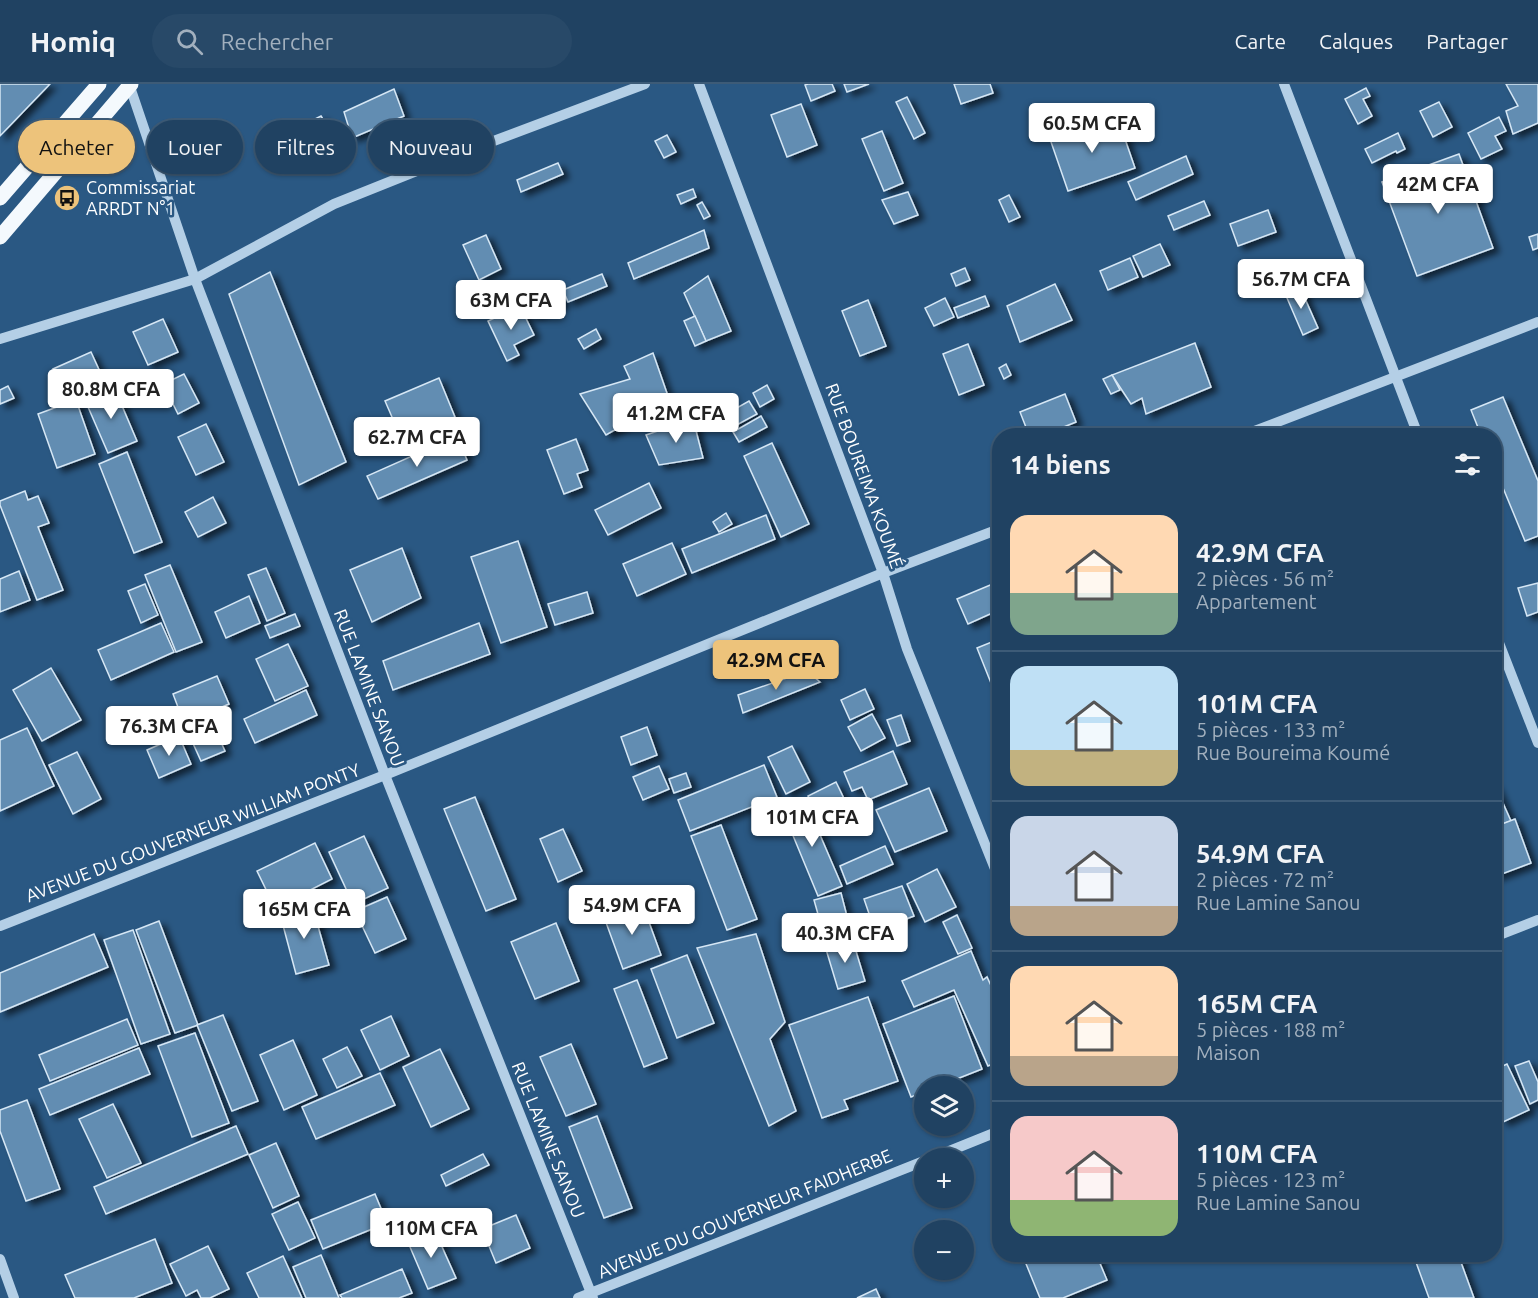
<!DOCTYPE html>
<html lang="fr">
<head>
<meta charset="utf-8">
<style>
  :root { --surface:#204262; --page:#284968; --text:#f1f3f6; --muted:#a2b0be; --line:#3d5b77; --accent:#edc37b }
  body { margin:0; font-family:Ubuntu,sans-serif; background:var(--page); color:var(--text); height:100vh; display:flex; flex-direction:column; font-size:22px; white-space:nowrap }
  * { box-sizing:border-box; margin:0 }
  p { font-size:20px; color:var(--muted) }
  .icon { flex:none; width:33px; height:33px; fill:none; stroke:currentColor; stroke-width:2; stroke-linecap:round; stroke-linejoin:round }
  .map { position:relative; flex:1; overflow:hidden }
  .panel { position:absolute; left:992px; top:344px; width:510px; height:834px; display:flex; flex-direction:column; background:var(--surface); border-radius:24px; box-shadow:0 2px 4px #0004,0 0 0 2px var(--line) }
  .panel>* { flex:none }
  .guide { position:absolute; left:18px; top:36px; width:570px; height:54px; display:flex; gap:12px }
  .buttons { position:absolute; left:914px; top:992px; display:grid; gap:12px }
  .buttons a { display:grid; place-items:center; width:60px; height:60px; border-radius:50%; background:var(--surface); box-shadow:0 2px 4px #0004,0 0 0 2px var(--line); font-size:30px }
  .price { position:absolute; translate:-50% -51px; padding:0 14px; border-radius:6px; background:#fff; color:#222; font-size:20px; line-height:39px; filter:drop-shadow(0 2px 3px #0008) }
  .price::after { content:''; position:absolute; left:50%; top:36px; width:18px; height:14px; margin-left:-9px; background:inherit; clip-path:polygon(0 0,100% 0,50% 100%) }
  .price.selected { background:var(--accent); color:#111 }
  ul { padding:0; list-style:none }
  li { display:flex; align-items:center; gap:18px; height:150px; padding:0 18px }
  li+li { border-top:2px solid var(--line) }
  li span { display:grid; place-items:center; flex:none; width:168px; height:120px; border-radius:18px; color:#555 }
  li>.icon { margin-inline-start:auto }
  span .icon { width:72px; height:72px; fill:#fffc; stroke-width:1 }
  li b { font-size:26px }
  h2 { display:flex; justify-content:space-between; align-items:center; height:72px; padding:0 18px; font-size:26px }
  .pill { padding:0 21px; border-radius:27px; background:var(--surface); box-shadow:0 2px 4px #0004,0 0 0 2px var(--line); font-size:21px; line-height:54px }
  .pill.selected { background:var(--accent); color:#111 }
  header { display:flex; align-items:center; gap:36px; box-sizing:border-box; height:84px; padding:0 30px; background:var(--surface); border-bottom:2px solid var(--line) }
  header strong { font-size:28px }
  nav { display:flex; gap:33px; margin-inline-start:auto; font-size:21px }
  .search { width:420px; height:54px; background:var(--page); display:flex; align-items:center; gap:15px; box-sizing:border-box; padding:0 21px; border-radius:33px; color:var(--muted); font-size:22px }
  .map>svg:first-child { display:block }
  .building { fill:#628db2; stroke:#d6e7f5; stroke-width:1.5; filter:url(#shadow) }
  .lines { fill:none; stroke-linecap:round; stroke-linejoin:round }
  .minor { stroke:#b4cfe6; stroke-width:10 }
  .major { stroke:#f4f9fd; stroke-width:15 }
  .labels { text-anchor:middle; stroke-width:5; stroke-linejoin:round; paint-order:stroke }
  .poi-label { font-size:18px; fill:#fff; stroke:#2a5883; text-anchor:start }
  .street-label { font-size:18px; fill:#fff; stroke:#2a5883 }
</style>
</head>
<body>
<header>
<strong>Homiq</strong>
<div class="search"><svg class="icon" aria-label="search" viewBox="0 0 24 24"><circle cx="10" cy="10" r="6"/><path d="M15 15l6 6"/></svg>Rechercher</div>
<nav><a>Carte</a><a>Calques</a><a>Partager</a></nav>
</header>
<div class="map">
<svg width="1538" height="1214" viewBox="0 0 1538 1214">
  <defs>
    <filter id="shadow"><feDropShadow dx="6" dy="4" stdDeviation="3" flood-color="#0009"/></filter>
  </defs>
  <rect width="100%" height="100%" fill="#2a5883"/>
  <!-- building -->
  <g class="building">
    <path d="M 0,0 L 50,0 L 0,52 Z"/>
    <path d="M 808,0 L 832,0 L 835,7 L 811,17 L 805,1 Z"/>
    <path d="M 844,0 L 869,0 L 847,8 Z"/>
    <path d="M 954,0 L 990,0 L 993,9 L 961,20 Z"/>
    <path d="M 1506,0 L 1538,0 L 1538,39 L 1513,50 L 1506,27 L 1518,22 Z"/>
    <path d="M 1366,4 L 1370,12 L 1363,15 L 1372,32 L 1358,40 L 1345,15 Z"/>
    <path d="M 394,5 L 404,32 L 352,54 L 344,28 Z"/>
    <path d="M 907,13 L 925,49 L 914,55 L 896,18 Z"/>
    <path d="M 1439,18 L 1452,43 L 1433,53 L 1420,27 Z"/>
    <path d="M 801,20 L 817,61 L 787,73 L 771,31 Z"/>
    <path d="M 1096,20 L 1100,29 L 1051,52 L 1047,43 Z"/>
    <path d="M 321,32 L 336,56 L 311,67 L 297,44 Z"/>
    <path d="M 1117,32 L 1135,84 L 1068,107 L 1050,55 Z"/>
    <path d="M 1499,33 L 1506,47 L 1495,52 L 1502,65 L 1481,75 L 1468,49 Z"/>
    <path d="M 882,47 L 903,99 L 884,107 L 862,55 Z"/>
    <path d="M 1398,49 L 1405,65 L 1397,69 L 1396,67 L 1372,79 L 1365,65 Z"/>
    <path d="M 667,51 L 676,68 L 664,74 L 655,57 Z"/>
    <path d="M 1459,70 L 1493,164 L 1417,192 L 1382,98 Z"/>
    <path d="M 1186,72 L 1193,90 L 1136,116 L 1128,98 Z"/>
    <path d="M 558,79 L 563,90 L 521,108 L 517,96 Z"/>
    <path d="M 693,105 L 696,113 L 681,120 L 677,111 Z"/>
    <path d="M 908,108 L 918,131 L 894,140 L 882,116 Z"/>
    <path d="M 1009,111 L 1020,133 L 1009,138 L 999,116 Z"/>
    <path d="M 1204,117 L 1210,131 L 1174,146 L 1168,132 Z"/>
    <path d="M 702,118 L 710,132 L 704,135 L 697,121 Z"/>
    <path d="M 1268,126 L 1276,148 L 1238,162 L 1230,140 Z"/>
    <path d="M 704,146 L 709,164 L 634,195 L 628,179 Z"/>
    <path d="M 1538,150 L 1538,164 L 1533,166 L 1529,153 Z"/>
    <path d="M 486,151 L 501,185 L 479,196 L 463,161 Z"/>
    <path d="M 1160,160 L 1170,181 L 1143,193 L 1133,172 Z"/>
    <path d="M 1130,174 L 1138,193 L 1108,206 L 1100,187 Z"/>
    <path d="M 965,184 L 970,196 L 956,202 L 951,190 Z"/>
    <path d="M 270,188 L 346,378 L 299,401 L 229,210 Z"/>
    <path d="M 602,190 L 607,202 L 568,218 L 563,206 Z"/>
    <path d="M 708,192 L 731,247 L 706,257 L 684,209 Z"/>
    <path d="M 1055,200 L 1072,236 L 1020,258 L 1007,222 Z"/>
    <path d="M 1299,201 L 1318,244 L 1303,251 L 1284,207 Z"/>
    <path d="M 559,209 L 563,219 L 533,231 L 529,221 Z"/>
    <path d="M 985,212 L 989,222 L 958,234 L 954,224 Z"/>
    <path d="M 945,214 L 954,233 L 934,242 L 925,224 Z"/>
    <path d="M 868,216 L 886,262 L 860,272 L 842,227 Z"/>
    <path d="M 520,222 L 534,251 L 514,261 L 519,271 L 507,277 L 488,237 Z"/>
    <path d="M 695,232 L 706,257 L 695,262 L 684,237 Z"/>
    <path d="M 163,235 L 178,268 L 148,281 L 133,248 Z"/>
    <path d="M 596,245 L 601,255 L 584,265 L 578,255 Z"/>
    <path d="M 1195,259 L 1211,303 L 1146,330 L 1142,314 L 1131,320 L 1112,291 Z"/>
    <path d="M 968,260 L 984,301 L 959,311 L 943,270 Z"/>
    <path d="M 91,268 L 106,301 L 78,313 L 71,298 L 61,303 L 53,285 Z"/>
    <path d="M 653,269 L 669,315 L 606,351 L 580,310 L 630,295 L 624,282 Z"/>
    <path d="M 1006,280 L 1011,291 L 1004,295 L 999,284 Z"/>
    <path d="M 184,290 L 199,319 L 178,330 L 163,300 Z"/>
    <path d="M 1112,291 L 1120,306 L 1111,310 L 1103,295 Z"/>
    <path d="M 439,294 L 455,333 L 402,356 L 385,317 Z"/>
    <path d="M 767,301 L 774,315 L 760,323 L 753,309 Z"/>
    <path d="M 8,302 L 14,314 L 0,320 L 0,306 Z"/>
    <path d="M 114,303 L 137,357 L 108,369 L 85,316 Z"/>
    <path d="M 1065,310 L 1076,338 L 1044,351 L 1029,351 L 1020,328 Z"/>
    <path d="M 1503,313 L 1538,397 L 1538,452 L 1525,457 L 1494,382 L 1494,351 L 1481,351 L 1471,326 Z"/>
    <path d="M 76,316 L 95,370 L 57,384 L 38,330 Z"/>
    <path d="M 749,317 L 757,330 L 733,343 L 726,330 Z"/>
    <path d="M 761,332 L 767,343 L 739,358 L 733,348 Z"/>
    <path d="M 693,335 L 703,374 L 659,381 L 646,351 Z"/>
    <path d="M 206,340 L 224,378 L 196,391 L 178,353 Z"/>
    <path d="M 457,352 L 467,376 L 378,415 L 367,392 Z"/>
    <path d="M 576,355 L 588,386 L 577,390 L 582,403 L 564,410 L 547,366 Z"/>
    <path d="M 772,359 L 809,440 L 781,453 L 744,372 Z"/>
    <path d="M 127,368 L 162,458 L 134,469 L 99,380 Z"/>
    <path d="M 649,399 L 661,424 L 608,451 L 595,426 Z"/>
    <path d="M 25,407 L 28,416 L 38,412 L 49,439 L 38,443 L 63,506 L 37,516 L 0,421 L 0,417 Z"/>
    <path d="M 213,413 L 226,439 L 198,453 L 185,428 Z"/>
    <path d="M 726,429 L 732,440 L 719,448 L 713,438 Z"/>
    <path d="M 766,431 L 775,455 L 692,489 L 682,465 Z"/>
    <path d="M 518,457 L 547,543 L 501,559 L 471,473 Z"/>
    <path d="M 672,459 L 686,490 L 637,512 L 623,480 Z"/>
    <path d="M 402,464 L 421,514 L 372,538 L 350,486 Z"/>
    <path d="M 170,481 L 202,558 L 176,568 L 145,491 Z"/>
    <path d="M 266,484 L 285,529 L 267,537 L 248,491 Z"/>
    <path d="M 19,487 L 30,516 L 0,528 L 0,495 Z"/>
    <path d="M 995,499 L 999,510 L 999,526 L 968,540 L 957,515 Z"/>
    <path d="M 1538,499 L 1538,528 L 1527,532 L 1518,504 Z"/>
    <path d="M 145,500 L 158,531 L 141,539 L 128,507 Z"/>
    <path d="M 587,508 L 593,529 L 555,541 L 548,520 Z"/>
    <path d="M 249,512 L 260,539 L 226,554 L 215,528 Z"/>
    <path d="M 295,530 L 300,542 L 270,554 L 265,542 Z"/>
    <path d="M 161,539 L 174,568 L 111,596 L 98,566 Z"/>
    <path d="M 479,539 L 490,570 L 393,606 L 383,577 Z"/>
    <path d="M 999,555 L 999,596 L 991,599 L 977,564 Z"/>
    <path d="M 288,560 L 308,602 L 275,617 L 256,575 Z"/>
    <path d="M 51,584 L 81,636 L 42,657 L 13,606 Z"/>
    <path d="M 807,587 L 820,598 L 743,629 L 738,611 Z"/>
    <path d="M 217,592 L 229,620 L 184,639 L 173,610 Z"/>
    <path d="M 865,605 L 874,625 L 850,636 L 841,616 Z"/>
    <path d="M 306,606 L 317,631 L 255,659 L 244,635 Z"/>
    <path d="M 872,630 L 885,654 L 861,667 L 848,643 Z"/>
    <path d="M 901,631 L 910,657 L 897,662 L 887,636 Z"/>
    <path d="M 210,634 L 225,667 L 201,677 L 186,644 Z"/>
    <path d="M 647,643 L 657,671 L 631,681 L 621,653 Z"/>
    <path d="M 27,644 L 54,702 L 0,727 L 0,656 Z"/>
    <path d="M 179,652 L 191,680 L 159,694 L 147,666 Z"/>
    <path d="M 792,662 L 810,698 L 786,710 L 768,673 Z"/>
    <path d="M 893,667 L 907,700 L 868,716 L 862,703 L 852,707 L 844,688 Z"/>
    <path d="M 77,668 L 101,715 L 73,730 L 49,681 Z"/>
    <path d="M 764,681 L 777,713 L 690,747 L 678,716 Z"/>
    <path d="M 659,682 L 669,705 L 643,716 L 633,693 Z"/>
    <path d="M 686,689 L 691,703 L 674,709 L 669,695 Z"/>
    <path d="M 836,698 L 849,725 L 821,738 L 808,712 Z"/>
    <path d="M 1494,699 L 1511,737 L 1494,743 Z"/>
    <path d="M 929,704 L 947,747 L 895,768 L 876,726 Z"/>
    <path d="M 475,713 L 516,815 L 486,827 L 444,725 Z"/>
    <path d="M 805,716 L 842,802 L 818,812 L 782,725 Z"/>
    <path d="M 1515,735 L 1531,779 L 1494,793 L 1494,743 Z"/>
    <path d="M 721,741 L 757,835 L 727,846 L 691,752 Z"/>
    <path d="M 563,745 L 582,787 L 558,798 L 540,755 Z"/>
    <path d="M 364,752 L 388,804 L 353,820 L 329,768 Z"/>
    <path d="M 315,759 L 332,795 L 275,824 L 257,787 Z"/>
    <path d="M 885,762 L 893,780 L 847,800 L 840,782 Z"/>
    <path d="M 937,785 L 956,823 L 925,838 L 907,800 Z"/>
    <path d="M 902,802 L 914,832 L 875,847 L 864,815 Z"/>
    <path d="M 841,809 L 851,848 L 825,855 L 814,816 Z"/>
    <path d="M 387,813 L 406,855 L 375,869 L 355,827 Z"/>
    <path d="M 642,819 L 661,871 L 623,885 L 604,833 Z"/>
    <path d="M 312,821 L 329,881 L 296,890 L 280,830 Z"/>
    <path d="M 957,831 L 972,864 L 958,870 L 943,838 Z"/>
    <path d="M 159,837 L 198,941 L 175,949 L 136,846 Z"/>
    <path d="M 556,839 L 579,897 L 535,915 L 511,858 Z"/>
    <path d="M 133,846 L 170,950 L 141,960 L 104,856 Z"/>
    <path d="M 94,850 L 108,883 L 0,928 L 0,889 Z"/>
    <path d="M 756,850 L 785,938 L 770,955 L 796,1027 L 769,1042 L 697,864 Z"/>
    <path d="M 852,854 L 865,897 L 838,905 L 825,862 Z"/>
    <path d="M 971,867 L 983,896 L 987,893 L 999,919 L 999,977 L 988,982 L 954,906 L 914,923 L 902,897 Z"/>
    <path d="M 687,871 L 714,939 L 677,954 L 651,885 Z"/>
    <path d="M 637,896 L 667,974 L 644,983 L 614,905 Z"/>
    <path d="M 954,912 L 982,985 L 939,1002 L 924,1002 L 924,1008 L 911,1013 L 883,940 Z"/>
    <path d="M 868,913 L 898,997 L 844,1016 L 848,1025 L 822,1034 L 789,941 Z"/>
    <path d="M 223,931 L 258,1017 L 232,1027 L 197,941 Z"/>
    <path d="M 391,932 L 409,972 L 380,986 L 361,946 Z"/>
    <path d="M 127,935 L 138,961 L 50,997 L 39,971 Z"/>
    <path d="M 195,949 L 229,1039 L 192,1053 L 158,962 Z"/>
    <path d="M 293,956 L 317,1011 L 284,1026 L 260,971 Z"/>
    <path d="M 571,960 L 596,1020 L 566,1032 L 540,973 Z"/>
    <path d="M 347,963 L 362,992 L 337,1004 L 323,975 Z"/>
    <path d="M 139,964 L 150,990 L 50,1031 L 39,1005 Z"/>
    <path d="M 440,965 L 469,1025 L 431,1043 L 403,983 Z"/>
    <path d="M 1529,977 L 1538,998 L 1538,1016 L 1530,1020 L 1515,982 Z"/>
    <path d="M 1507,980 L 1529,1026 L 1503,1038 L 1494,1019 L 1494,986 Z"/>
    <path d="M 380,989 L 395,1021 L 316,1055 L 302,1023 Z"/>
    <path d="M 27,1016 L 60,1105 L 26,1117 L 0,1047 L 0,1026 Z"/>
    <path d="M 113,1020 L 141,1079 L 107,1094 L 79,1035 Z"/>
    <path d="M 597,1032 L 632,1124 L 604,1134 L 569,1043 Z"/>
    <path d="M 236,1042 L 248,1070 L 106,1130 L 94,1103 Z"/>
    <path d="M 276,1059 L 299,1112 L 273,1124 L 249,1071 Z"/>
    <path d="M 483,1070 L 489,1081 L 446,1102 L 441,1091 Z"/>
    <path d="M 375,1110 L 387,1139 L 323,1165 L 311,1136 Z"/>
    <path d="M 298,1118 L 315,1154 L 289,1166 L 272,1130 Z"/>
    <path d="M 516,1131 L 530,1164 L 496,1179 L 482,1145 Z"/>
    <path d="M 434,1145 L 456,1194 L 428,1205 L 407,1156 Z"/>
    <path d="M 155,1155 L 172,1199 L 134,1214 L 75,1214 L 65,1191 Z"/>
    <path d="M 208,1162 L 229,1205 L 210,1214 L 201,1214 L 197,1206 L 186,1212 L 170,1180 Z"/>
    <path d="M 1022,1170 L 1096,1170 L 1107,1196 L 1063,1214 L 1040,1214 Z"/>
    <path d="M 1413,1170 L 1458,1170 L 1474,1214 L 1429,1214 Z"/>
    <path d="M 321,1171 L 339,1214 L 306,1214 L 293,1183 Z"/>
    <path d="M 283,1172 L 302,1214 L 259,1214 L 247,1189 Z"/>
    <path d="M 402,1185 L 412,1209 L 399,1214 L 342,1214 L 340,1211 Z"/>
    <path d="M 876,1205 L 880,1214 L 857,1214 Z"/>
  </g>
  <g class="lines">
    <!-- minor -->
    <g class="minor">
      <path d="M 129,0 L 195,195 L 385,691 L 593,1214"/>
      <path d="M 699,0 L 883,489 L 907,565 L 999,795"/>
      <path d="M 1284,0 L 1418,351"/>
      <path d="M 0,255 L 195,195 L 334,120 L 459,70 L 645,0"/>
      <path d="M 1244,351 L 1538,238"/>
      <path d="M 1494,546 L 1538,659"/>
      <path d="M 0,842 L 385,691 L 883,489 L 999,445"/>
      <path d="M 1494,853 L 1538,836"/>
      <path d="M 932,1074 L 999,1047"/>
      <path d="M 0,1175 L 14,1214"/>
      <path d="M 578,1214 L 924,1077"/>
    </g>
    <!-- major -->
    <g class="major">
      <path d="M 0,114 L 99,0"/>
      <path d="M 0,153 L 131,0"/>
    </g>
  </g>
  <!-- icons -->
  <defs>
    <g id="bus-disc" transform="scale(1.35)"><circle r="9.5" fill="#edc37b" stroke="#2a5883"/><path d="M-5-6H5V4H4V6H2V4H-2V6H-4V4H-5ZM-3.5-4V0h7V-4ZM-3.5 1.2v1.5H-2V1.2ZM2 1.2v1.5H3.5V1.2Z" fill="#111"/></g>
  </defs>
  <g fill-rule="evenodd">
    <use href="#bus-disc" x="67" y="114"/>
  </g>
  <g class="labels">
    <!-- poi labels -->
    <g class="poi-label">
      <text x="86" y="110">Commissariat<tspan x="86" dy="21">ARRDT N°1</tspan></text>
    </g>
    <!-- street labels -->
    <g class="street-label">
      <text transform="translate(864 392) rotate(70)" y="6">RUE BOUREIMA KOUMÉ</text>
      <text transform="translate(369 604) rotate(69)" y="6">RUE LAMINE SANOU</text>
      <text transform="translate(193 749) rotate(-21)" y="6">AVENUE DU GOUVERNEUR WILLIAM PONTY</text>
      <text transform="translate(548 1056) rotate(68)" y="6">RUE LAMINE SANOU</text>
      <text transform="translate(745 1130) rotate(-22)" y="6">AVENUE DU GOUVERNEUR FAIDHERBE</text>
    </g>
  </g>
</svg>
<div class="buttons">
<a><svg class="icon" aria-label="layers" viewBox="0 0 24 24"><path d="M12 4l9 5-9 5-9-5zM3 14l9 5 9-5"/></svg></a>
<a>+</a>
<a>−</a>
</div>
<b class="price" style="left:1092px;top:70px">60.5M CFA</b>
<b class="price" style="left:1438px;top:131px">42M CFA</b>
<b class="price" style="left:1301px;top:226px">56.7M CFA</b>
<b class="price" style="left:511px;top:247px">63M CFA</b>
<b class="price" style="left:111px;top:336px">80.8M CFA</b>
<b class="price" style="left:676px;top:360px">41.2M CFA</b>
<b class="price" style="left:417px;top:384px">62.7M CFA</b>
<b class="price selected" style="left:776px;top:607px">42.9M CFA</b>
<b class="price" style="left:169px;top:673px">76.3M CFA</b>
<b class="price" style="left:812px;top:764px">101M CFA</b>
<b class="price" style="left:632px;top:852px">54.9M CFA</b>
<b class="price" style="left:304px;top:856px">165M CFA</b>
<b class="price" style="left:845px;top:880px">40.3M CFA</b>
<b class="price" style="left:431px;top:1175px">110M CFA</b>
<div class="guide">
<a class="pill selected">Acheter</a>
<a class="pill">Louer</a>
<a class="pill">Filtres</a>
<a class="pill">Nouveau</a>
</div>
<section class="panel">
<h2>14 biens<svg class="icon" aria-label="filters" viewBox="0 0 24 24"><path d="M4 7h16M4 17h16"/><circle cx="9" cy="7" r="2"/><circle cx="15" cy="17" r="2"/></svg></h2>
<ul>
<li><span style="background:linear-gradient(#ffd9b3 65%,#7fa58c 0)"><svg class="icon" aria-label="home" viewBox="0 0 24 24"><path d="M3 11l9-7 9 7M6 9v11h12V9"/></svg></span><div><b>42.9M CFA</b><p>2 pièces · 56 m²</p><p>Appartement</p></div></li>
<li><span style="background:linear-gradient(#bfe0f5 70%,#c2b280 0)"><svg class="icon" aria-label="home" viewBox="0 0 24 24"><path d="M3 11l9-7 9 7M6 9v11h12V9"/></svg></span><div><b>101M CFA</b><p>5 pièces · 133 m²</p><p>Rue Boureima Koumé</p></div></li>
<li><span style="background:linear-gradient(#c9d6e8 75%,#b9a48a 0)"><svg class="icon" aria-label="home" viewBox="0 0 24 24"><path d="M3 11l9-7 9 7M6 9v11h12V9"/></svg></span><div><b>54.9M CFA</b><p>2 pièces · 72 m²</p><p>Rue Lamine Sanou</p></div></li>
<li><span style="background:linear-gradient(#ffd9b3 75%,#b9a48a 0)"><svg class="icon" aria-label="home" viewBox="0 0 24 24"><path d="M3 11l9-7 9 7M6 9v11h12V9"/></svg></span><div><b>165M CFA</b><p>5 pièces · 188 m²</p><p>Maison</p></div></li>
<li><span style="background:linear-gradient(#f6c9c9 70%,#8fb573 0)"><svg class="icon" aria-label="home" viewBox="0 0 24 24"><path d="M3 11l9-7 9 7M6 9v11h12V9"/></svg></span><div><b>110M CFA</b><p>5 pièces · 123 m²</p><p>Rue Lamine Sanou</p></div></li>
</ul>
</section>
</div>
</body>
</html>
